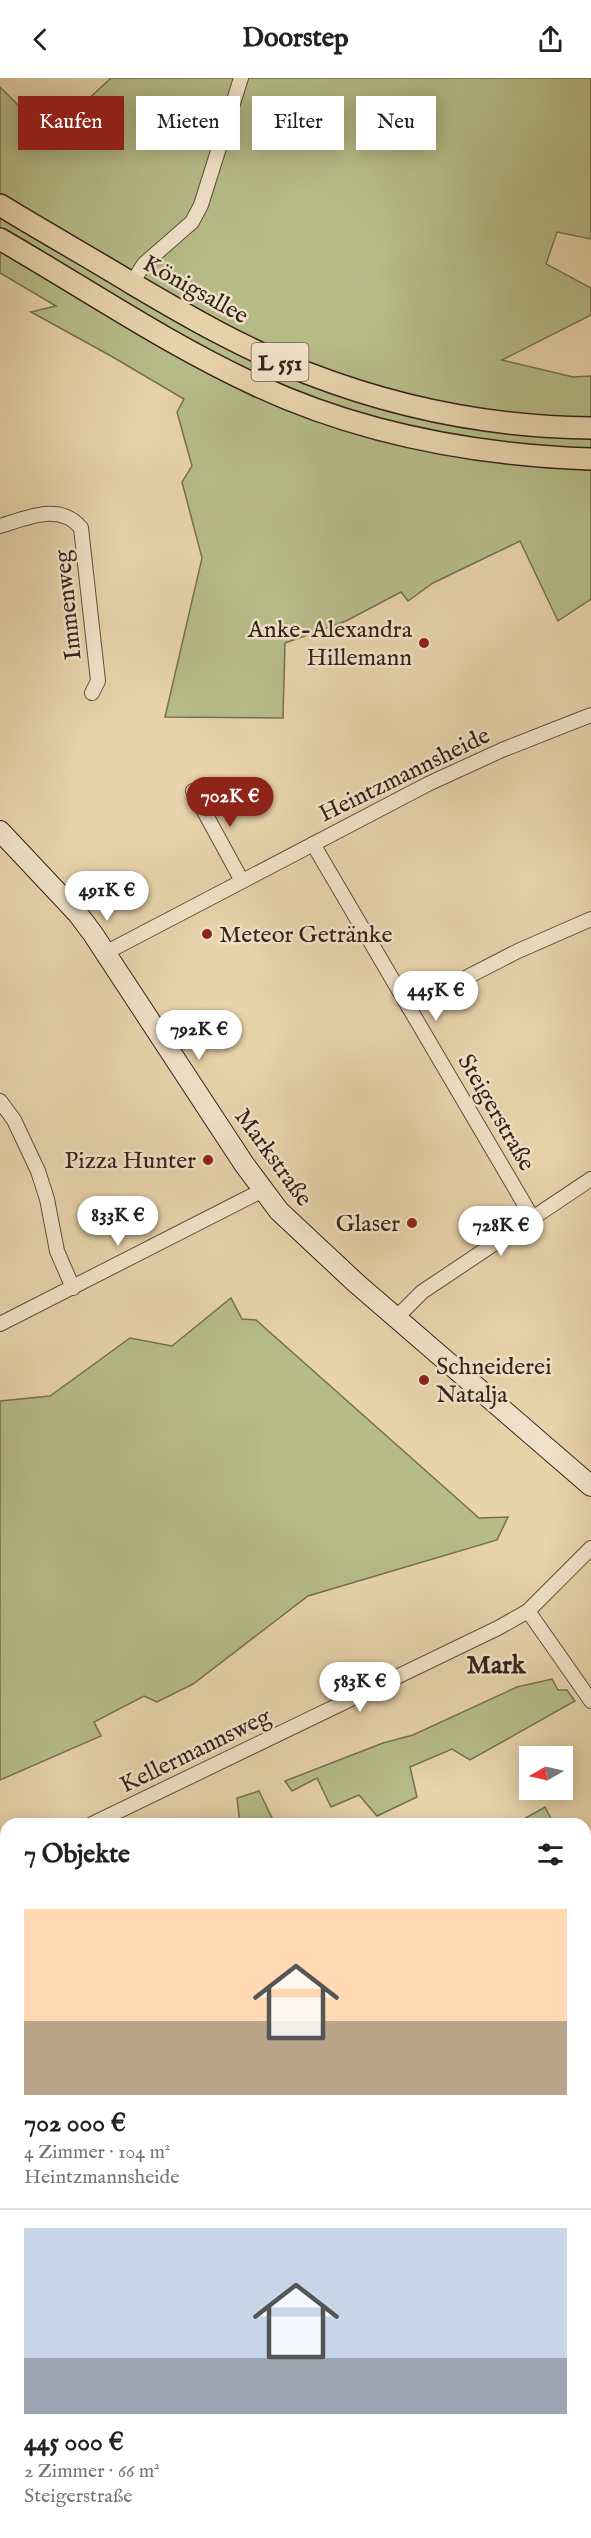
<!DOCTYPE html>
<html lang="de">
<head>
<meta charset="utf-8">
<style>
  :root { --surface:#fff; --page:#f6f6f6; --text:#222; --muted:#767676; --line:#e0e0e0; --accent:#8f2418 }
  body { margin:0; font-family:"IM FELL English",serif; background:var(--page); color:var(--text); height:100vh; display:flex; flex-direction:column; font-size:22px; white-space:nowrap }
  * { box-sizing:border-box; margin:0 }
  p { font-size:20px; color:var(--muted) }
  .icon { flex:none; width:33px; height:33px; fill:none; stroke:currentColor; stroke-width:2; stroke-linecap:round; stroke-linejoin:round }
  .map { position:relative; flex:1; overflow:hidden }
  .details { position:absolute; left:0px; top:1740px; width:591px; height:720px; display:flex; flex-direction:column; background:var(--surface); border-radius:18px 18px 0 0; box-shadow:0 3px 15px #0003 }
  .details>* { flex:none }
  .top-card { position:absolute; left:18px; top:18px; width:555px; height:54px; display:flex; gap:12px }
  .needle { width:39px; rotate:261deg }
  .controls { position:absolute; left:519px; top:1668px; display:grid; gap:12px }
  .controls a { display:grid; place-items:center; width:54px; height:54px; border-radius:0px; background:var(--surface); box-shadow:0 3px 15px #0003; font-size:30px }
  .price { position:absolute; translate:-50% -51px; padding:0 14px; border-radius:21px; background:#fff; color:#222; font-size:20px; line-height:39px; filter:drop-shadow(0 2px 3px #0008) }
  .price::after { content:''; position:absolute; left:50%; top:36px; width:18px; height:14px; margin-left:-9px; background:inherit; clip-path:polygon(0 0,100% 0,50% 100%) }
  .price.selected { background:var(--accent); color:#fff }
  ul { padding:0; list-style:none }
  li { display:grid; align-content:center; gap:12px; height:318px; padding:0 24px }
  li+li { border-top:2px solid var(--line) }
  li span { display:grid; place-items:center; height:186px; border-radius:0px; color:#555 }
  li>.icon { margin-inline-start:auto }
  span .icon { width:108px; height:108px; fill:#fffc; stroke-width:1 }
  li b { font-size:26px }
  h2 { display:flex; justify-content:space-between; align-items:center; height:72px; padding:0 24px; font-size:26px }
  .tag { padding:0 21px; border-radius:0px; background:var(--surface); box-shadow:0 3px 15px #0003; font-size:21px; line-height:54px }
  .tag.selected { background:var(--accent); color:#fff }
  header { display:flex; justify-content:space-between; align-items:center; height:78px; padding:0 24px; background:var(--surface); font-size:27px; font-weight:800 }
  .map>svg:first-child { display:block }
  .green { fill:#b6bc88; stroke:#757052; stroke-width:1.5 }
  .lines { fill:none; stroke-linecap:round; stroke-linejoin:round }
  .street-casing { stroke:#614f3f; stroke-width:16 }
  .secondary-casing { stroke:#34231b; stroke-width:22 }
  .primary-casing { stroke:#34231b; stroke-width:24 }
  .street { stroke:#f0e2c8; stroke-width:14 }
  .secondary { stroke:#f0e2c8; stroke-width:20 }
  .primary { stroke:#e8d3ab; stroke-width:21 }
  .poi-dot { fill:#8f2418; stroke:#f0e2c8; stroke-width:2 }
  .labels { text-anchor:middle; stroke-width:5; stroke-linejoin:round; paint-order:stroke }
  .shield { fill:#f0e2c8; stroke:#6c5c4f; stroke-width:1.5 }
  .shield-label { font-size:22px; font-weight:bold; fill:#34231b }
  .street-label { font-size:24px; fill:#34231b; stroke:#f0e2c8 }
  .poi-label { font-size:24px; fill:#34231b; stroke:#f0e2c8; text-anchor:end }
  .neighbourhood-label { font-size:26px; font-weight:bold; fill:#34231b; stroke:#f0e2c8 }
</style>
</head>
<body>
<header><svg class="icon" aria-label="back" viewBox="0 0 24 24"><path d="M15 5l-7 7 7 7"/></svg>Doorstep<svg class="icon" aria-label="share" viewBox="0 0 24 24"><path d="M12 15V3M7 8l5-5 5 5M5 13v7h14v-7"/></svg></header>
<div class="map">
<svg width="591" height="2460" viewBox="0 0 591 2460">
  <rect width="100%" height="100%" fill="#e8d3ab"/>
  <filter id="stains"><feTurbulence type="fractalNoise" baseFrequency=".00333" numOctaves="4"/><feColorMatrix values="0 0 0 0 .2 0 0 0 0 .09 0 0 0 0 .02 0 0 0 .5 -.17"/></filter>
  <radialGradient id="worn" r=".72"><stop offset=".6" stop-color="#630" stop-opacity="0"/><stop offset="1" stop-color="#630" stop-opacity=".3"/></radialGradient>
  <!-- green -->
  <g class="green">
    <path d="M 111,0 L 591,0 L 591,161 L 557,154 L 546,186 L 591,210 L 591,237 L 502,282 L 573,299 L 591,298 L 591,521 L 558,543 L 520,463 L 433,505 L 408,523 L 401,514 L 346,543 L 285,565 L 283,640 L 165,639 L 202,480 L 182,404 L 192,388 L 177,334 L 184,321 L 111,278 L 31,234 L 56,228 L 0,195 L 0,9 L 17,26 L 42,64 Z"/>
    <path d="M 231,1220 L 242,1241 L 256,1242 L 479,1440 L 508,1439 L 497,1462 L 308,1518 L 193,1606 L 157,1624 L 144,1618 L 94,1644 L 101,1658 L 0,1702 L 0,1323 L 50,1318 L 130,1260 L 172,1268 Z"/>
    <path d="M 552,1601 L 558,1612 L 567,1612 L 575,1623 L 470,1682 L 452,1671 L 410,1689 L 417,1719 L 377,1738 L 359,1717 L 331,1729 L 317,1700 L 292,1713 L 285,1703 L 383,1665 L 413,1657 L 517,1609 Z"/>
    <path d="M 259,1713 L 275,1746 L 240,1746 L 237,1720 Z"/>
    <path d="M 545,1729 L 554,1746 L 515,1746 Z"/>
    <path d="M 585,1804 L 591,1816 L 591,2053 L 585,2053 Z"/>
    <path d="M 6,2157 L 6,2274 L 0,2265 L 0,2160 Z"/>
    <path d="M 232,2454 L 324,2454 L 327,2460 L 224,2460 Z"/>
  </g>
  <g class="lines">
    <!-- street casing -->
    <g class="street-casing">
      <g id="street">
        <path d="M 132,205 L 144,186 L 192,144 L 201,127 L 241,0"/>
        <path d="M 0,448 C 27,440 60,424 81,450 L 98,603 L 92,615"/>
        <path d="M 193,713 L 242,803"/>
        <path d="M 313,766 L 532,1139"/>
        <path d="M 105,875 L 428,706 L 502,672 L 591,637"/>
        <path d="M 409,929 L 518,873 L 591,841"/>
        <path d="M 0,1023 L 14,1042 L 38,1093 L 47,1121 L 57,1173 L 73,1210"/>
        <path d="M 397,1239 L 422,1214 L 591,1101"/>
        <path d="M 0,1246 L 263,1112"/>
        <path d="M 528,1533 L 591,1623"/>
        <path d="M 92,1746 L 498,1550 L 528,1533 L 591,1470"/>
        <path d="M 0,1790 L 6,1787"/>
        <path d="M 0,1839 L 6,1849"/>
        <path d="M 0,2010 L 6,2008"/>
      </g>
    </g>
    <!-- secondary casing -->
    <g class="secondary-casing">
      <g id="secondary">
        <path d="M 0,753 L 78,836 L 93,856 L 244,1086 L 279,1133 L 356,1205 L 591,1408"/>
        <path d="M 585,2162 L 591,2159"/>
        <path d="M 86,2460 L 96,2454"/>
      </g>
    </g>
    <!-- primary casing -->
    <g class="primary-casing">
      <g id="primary">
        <path d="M 0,127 C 44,154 89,179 133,206 C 189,239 246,272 307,295 C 397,330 494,349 591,350"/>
        <path d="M 0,161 C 85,210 167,266 256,307 C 361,356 476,377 591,381"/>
      </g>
    </g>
    <!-- street -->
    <use href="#street" class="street"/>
    <!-- secondary -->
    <use href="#secondary" class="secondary"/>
    <!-- primary -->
    <use href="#primary" class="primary"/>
  </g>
  <!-- markers -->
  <g class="poi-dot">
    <circle cx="424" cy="565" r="6"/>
    <circle cx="207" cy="856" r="6"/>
    <circle cx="208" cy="1082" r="6"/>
    <circle cx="412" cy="1145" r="6"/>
    <circle cx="424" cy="1302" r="6"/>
  </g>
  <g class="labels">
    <!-- shield labels -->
    <rect class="shield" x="251.5" y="265" width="57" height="38" rx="4.5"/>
    <g class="shield-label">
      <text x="280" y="292">L 551</text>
    </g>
    <!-- street labels -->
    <g class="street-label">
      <text transform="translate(196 211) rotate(29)" y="8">Königsallee</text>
      <text transform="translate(67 527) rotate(-96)" y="8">Immenweg</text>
      <text transform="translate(404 696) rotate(-26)" y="8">Heintzmannsheide</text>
      <text transform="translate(497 1034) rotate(60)" y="8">Steigerstraße</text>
      <text transform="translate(274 1079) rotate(54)" y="8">Markstraße</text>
      <text transform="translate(195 1672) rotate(-26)" y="8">Kellermannsweg</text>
    </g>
    <!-- poi labels -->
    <g class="poi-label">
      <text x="412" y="559">Anke-Alexandra<tspan x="412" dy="28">Hillemann</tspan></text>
      <text x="219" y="864" text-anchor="start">Meteor Getränke</text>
      <text x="196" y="1090">Pizza Hunter</text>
      <text x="400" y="1153">Glaser</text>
      <text x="436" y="1296" text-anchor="start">Schneiderei<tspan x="436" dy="28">Natalja</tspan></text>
    </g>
    <!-- neighbourhood labels -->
    <g class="neighbourhood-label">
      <text x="496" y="1595">Mark</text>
    </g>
  </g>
  <rect width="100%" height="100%" filter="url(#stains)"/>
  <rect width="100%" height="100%" fill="url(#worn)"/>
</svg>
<div class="controls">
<a><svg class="needle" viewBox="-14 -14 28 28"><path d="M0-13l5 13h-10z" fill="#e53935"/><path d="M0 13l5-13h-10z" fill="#767676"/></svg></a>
</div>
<b class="price selected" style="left:230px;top:750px">702K €</b>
<b class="price" style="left:107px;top:844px">491K €</b>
<b class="price" style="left:436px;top:944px">445K €</b>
<b class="price" style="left:199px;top:983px">792K €</b>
<b class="price" style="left:118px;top:1169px">833K €</b>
<b class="price" style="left:501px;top:1179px">728K €</b>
<b class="price" style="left:360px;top:1635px">583K €</b>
<div class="top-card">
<a class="tag selected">Kaufen</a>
<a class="tag">Mieten</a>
<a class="tag">Filter</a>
<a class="tag">Neu</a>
</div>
<section class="details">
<h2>7 Objekte<svg class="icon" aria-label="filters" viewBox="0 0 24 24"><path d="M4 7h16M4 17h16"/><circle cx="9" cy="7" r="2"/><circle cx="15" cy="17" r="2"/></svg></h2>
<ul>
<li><span style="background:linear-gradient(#ffd9b3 60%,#b9a48a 0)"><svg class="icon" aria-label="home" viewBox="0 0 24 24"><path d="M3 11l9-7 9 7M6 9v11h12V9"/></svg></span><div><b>702 000 €</b><p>4 Zimmer · 104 m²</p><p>Heintzmannsheide</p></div></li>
<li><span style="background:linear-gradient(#c9d6e8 70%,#9aa5b1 0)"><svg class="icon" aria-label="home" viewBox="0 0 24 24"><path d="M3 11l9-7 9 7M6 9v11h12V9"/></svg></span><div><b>445 000 €</b><p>2 Zimmer · 66 m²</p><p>Steigerstraße</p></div></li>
</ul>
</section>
</div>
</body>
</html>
